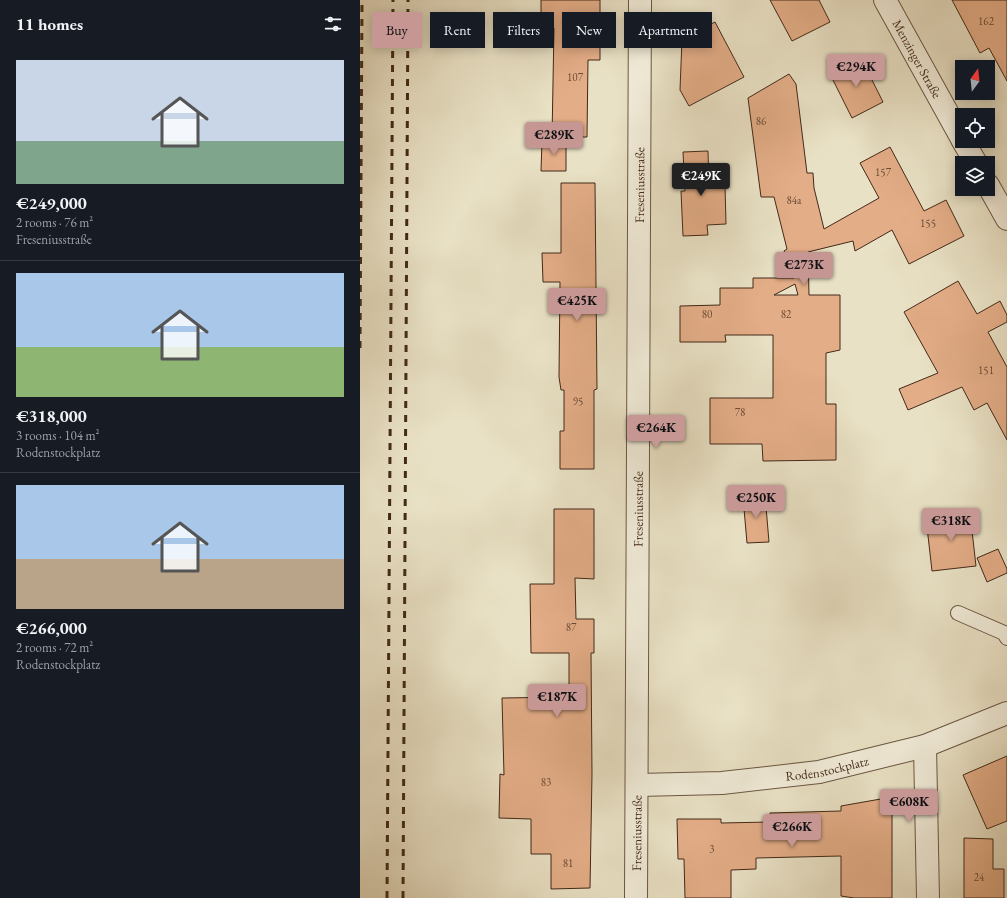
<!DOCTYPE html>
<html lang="en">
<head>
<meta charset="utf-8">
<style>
  :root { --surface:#171b24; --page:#242831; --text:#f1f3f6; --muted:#9ea1a6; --line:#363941; --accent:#c59692 }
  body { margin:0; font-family:"EB Garamond",serif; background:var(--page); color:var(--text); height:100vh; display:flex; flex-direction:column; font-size:15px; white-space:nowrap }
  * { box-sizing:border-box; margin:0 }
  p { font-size:13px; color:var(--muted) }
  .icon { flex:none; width:22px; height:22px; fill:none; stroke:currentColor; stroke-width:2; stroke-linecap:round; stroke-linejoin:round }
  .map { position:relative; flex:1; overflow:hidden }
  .drawer { display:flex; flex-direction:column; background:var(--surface); width:360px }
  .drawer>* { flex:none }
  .hud { position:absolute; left:12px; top:12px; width:380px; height:36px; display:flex; gap:8px }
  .needle { width:26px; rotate:15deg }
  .controls { position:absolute; left:595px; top:60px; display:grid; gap:8px }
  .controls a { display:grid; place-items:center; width:40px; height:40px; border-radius:0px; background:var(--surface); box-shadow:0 2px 10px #0003; font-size:20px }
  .price { position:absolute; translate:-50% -34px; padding:0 9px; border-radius:4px; background:var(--accent); color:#111; font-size:13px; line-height:26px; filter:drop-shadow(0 1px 2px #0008) }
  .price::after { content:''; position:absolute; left:50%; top:24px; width:12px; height:9px; margin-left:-6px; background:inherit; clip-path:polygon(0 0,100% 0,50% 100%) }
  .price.selected { background:#222; color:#fff }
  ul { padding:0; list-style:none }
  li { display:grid; align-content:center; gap:8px; height:212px; padding:0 16px }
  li+li { border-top:1px solid var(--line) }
  li span { display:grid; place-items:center; height:124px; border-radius:0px; color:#555 }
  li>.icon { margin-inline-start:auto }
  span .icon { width:72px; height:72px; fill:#fffc; stroke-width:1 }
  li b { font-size:17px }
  h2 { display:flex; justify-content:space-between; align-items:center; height:48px; padding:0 16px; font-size:17px }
  .tag { padding:0 14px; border-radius:0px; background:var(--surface); box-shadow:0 2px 10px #0003; font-size:14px; line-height:36px }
  .tag.selected { background:var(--accent); color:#111 }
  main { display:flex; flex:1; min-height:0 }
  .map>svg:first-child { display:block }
  .building { fill:#e3ad87; stroke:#422918; fill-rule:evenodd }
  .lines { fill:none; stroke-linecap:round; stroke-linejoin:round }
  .service-casing { stroke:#6c5743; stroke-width:16 }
  .minor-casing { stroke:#6c5743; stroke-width:24 }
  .tertiary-casing { stroke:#6c5743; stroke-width:24 }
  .service { stroke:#f1ecd9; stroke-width:14 }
  .minor { stroke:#f1ecd9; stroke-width:22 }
  .tertiary { stroke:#f1ecd9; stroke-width:22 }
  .rail { stroke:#422918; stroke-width:3; stroke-dasharray:7 7; stroke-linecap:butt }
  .labels { text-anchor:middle; stroke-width:3; stroke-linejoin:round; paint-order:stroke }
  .number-label { font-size:11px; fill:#6a4a34 }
  .street-label { font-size:13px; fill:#422918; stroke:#f1ecd9 }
</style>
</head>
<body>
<main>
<section class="drawer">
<h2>11 homes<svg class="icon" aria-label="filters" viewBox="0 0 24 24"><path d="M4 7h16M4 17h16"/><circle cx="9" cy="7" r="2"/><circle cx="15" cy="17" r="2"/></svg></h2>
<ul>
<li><span style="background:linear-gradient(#c9d6e8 65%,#7fa58c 0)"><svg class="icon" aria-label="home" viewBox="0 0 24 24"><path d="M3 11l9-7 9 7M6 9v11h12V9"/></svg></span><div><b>€249,000</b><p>2 rooms · 76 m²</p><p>Freseniusstraße</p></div></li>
<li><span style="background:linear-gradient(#a9c7e8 60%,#8fb573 0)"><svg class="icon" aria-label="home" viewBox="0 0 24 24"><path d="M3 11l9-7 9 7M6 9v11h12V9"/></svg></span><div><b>€318,000</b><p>3 rooms · 104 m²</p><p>Rodenstockplatz</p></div></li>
<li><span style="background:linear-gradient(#a9c7e8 60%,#b9a48a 0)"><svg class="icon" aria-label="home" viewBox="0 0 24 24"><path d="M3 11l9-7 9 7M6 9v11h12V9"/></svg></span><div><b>€266,000</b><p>2 rooms · 72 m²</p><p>Rodenstockplatz</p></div></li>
</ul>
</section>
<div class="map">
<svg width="647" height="898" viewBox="0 0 647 898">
  <rect width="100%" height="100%" fill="#e9e1c5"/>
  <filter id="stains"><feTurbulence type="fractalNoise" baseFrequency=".005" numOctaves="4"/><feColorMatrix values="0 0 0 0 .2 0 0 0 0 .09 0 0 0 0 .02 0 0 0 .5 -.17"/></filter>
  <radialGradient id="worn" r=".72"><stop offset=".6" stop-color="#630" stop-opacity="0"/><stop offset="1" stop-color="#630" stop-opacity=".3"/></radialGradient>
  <!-- building -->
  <g class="building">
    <path d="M 181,0 L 240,0 L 240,60 L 228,60 L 227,137 L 192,137 L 194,28 L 181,28 Z"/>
    <path d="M 410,0 L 459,0 L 470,22 L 432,41 Z"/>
    <path d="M 592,0 L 647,0 L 647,81 L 629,48 L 620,53 Z"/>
    <path d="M 355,22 L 384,77 L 329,106 L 320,90 L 322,39 Z"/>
    <path d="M 501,58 L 523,102 L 492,118 L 470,74 Z"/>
    <path d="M 429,74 L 436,84 L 447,173 L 453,173 L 454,188 L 464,229 L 519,198 L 500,163 L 530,147 L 564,211 L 586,200 L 604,236 L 549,264 L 532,230 L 495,251 L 493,241 L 448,252 L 449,295 L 480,295 L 480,350 L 466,353 L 466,404 L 476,404 L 476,460 L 403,461 L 402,444 L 350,444 L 350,398 L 413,398 L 413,335 L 365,335 L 366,342 L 320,342 L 320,306 L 360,305 L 360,288 L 393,288 L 393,278 L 434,278 L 428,257 L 426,257 L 424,251 L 427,249 L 414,197 L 401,197 L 388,98 ZM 435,284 L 438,295 L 414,295 Z"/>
    <path d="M 182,141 L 206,142 L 206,171 L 181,171 Z"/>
    <path d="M 348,151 L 349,186 L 365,186 L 366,224 L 347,225 L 348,235 L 323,236 L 321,191 L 325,191 L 323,152 Z"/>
    <path d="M 201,183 L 235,183 L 237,389 L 234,390 L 234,469 L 200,469 L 200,431 L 204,431 L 204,390 L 201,390 L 199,377 L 200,282 L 183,282 L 182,253 L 201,253 Z"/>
    <path d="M 598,281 L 617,314 L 640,301 L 647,315 L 647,322 L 628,332 L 647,367 L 647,440 L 627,403 L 614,410 L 602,387 L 548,410 L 539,389 L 578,373 L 544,312 Z"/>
    <path d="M 405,495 L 409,542 L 387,543 L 383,497 Z"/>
    <path d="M 194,509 L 234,509 L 234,579 L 215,578 L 216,619 L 234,619 L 234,653 L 231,653 L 232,774 L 230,888 L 191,889 L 191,854 L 171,854 L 171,819 L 139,818 L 140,774 L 144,775 L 142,698 L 209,697 L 209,653 L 171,653 L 170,584 L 194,584 Z"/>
    <path d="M 610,513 L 616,566 L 572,571 L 566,518 Z"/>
    <path d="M 638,549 L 647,569 L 647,573 L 627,582 L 617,558 Z"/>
    <path d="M 647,756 L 647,821 L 627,829 L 603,775 Z"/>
    <path d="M 532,797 L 532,898 L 494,898 L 481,896 L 481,856 L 396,858 L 396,869 L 371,870 L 371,898 L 325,898 L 324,859 L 318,859 L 317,819 L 361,819 L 361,823 L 410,822 L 410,813 L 481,811 L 481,806 Z"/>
    <path d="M 604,838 L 633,839 L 633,869 L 644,869 L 644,898 L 604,898 Z"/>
  </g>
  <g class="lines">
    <!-- service casing -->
    <g class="service-casing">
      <path id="service" d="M 598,613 L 644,633 L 647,638"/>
    </g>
    <!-- minor casing -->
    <g class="minor-casing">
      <g id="minor">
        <path d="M 565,746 L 568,898"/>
        <path id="s1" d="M 278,785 L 362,783 L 459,772 L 565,746 L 647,713"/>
        <path id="s2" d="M 276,898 L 280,0"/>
      </g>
    </g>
    <!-- tertiary casing -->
    <g class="tertiary-casing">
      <g id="tertiary">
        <path id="s3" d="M 525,0 L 602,139"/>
        <path d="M 603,141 L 616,163"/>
        <path d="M 628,185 L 647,219"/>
      </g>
    </g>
    <!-- service -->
    <use href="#service" class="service"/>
    <!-- minor -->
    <use href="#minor" class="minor"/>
    <!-- tertiary -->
    <use href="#tertiary" class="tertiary"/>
    <!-- rail -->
    <g class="rail">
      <path d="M 0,348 L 2,0"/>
      <path d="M 27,898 L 33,0"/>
      <path d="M 43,898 L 48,0"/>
    </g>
  </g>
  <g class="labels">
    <!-- number labels -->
    <g class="number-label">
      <text x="626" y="25">162</text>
      <text x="215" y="81">107</text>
      <text x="401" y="125">86</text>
      <text x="523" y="176">157</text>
      <text x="434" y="204">84a</text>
      <text x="568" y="227">155</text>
      <text x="347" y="318">80</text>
      <text x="426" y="318">82</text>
      <text x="626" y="374">151</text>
      <text x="218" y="405">95</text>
      <text x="380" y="416">78</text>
      <text x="211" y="631">87</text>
      <text x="186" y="786">83</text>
      <text x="352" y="853">3</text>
      <text x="208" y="867">81</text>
      <text x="619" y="881">24</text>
    </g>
    <!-- street labels -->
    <g class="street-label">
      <text dy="5" stroke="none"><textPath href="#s3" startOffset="67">Menzinger Straße</textPath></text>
      <text dy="5" stroke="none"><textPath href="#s2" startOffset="713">Freseniusstraße</textPath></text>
      <text dy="5" stroke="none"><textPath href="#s2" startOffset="389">Freseniusstraße</textPath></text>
      <text dy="5" stroke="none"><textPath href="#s1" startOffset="190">Rodenstockplatz</textPath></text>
      <text dy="5" stroke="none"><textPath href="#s2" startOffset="65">Freseniusstraße</textPath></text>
    </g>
  </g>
  <rect width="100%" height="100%" filter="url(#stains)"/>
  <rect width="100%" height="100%" fill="url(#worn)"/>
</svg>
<div class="controls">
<a><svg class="needle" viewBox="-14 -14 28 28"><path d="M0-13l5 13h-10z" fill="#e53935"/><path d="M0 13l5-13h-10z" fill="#9ea1a6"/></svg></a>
<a><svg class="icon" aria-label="locate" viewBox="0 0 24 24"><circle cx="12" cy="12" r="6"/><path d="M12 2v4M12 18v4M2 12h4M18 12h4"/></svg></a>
<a><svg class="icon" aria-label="layers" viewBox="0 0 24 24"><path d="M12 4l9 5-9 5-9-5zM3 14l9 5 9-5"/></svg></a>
</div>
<b class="price" style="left:496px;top:88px">€294K</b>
<b class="price" style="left:194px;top:156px">€289K</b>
<b class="price selected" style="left:341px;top:197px">€249K</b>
<b class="price" style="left:444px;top:286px">€273K</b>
<b class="price" style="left:217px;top:322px">€425K</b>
<b class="price" style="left:296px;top:449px">€264K</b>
<b class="price" style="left:396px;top:519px">€250K</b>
<b class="price" style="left:591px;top:542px">€318K</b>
<b class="price" style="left:197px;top:718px">€187K</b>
<b class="price" style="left:549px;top:823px">€608K</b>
<b class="price" style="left:432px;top:848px">€266K</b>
<div class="hud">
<a class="tag selected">Buy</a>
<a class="tag">Rent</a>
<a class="tag">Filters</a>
<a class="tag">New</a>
<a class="tag">Apartment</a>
</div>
</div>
</main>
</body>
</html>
